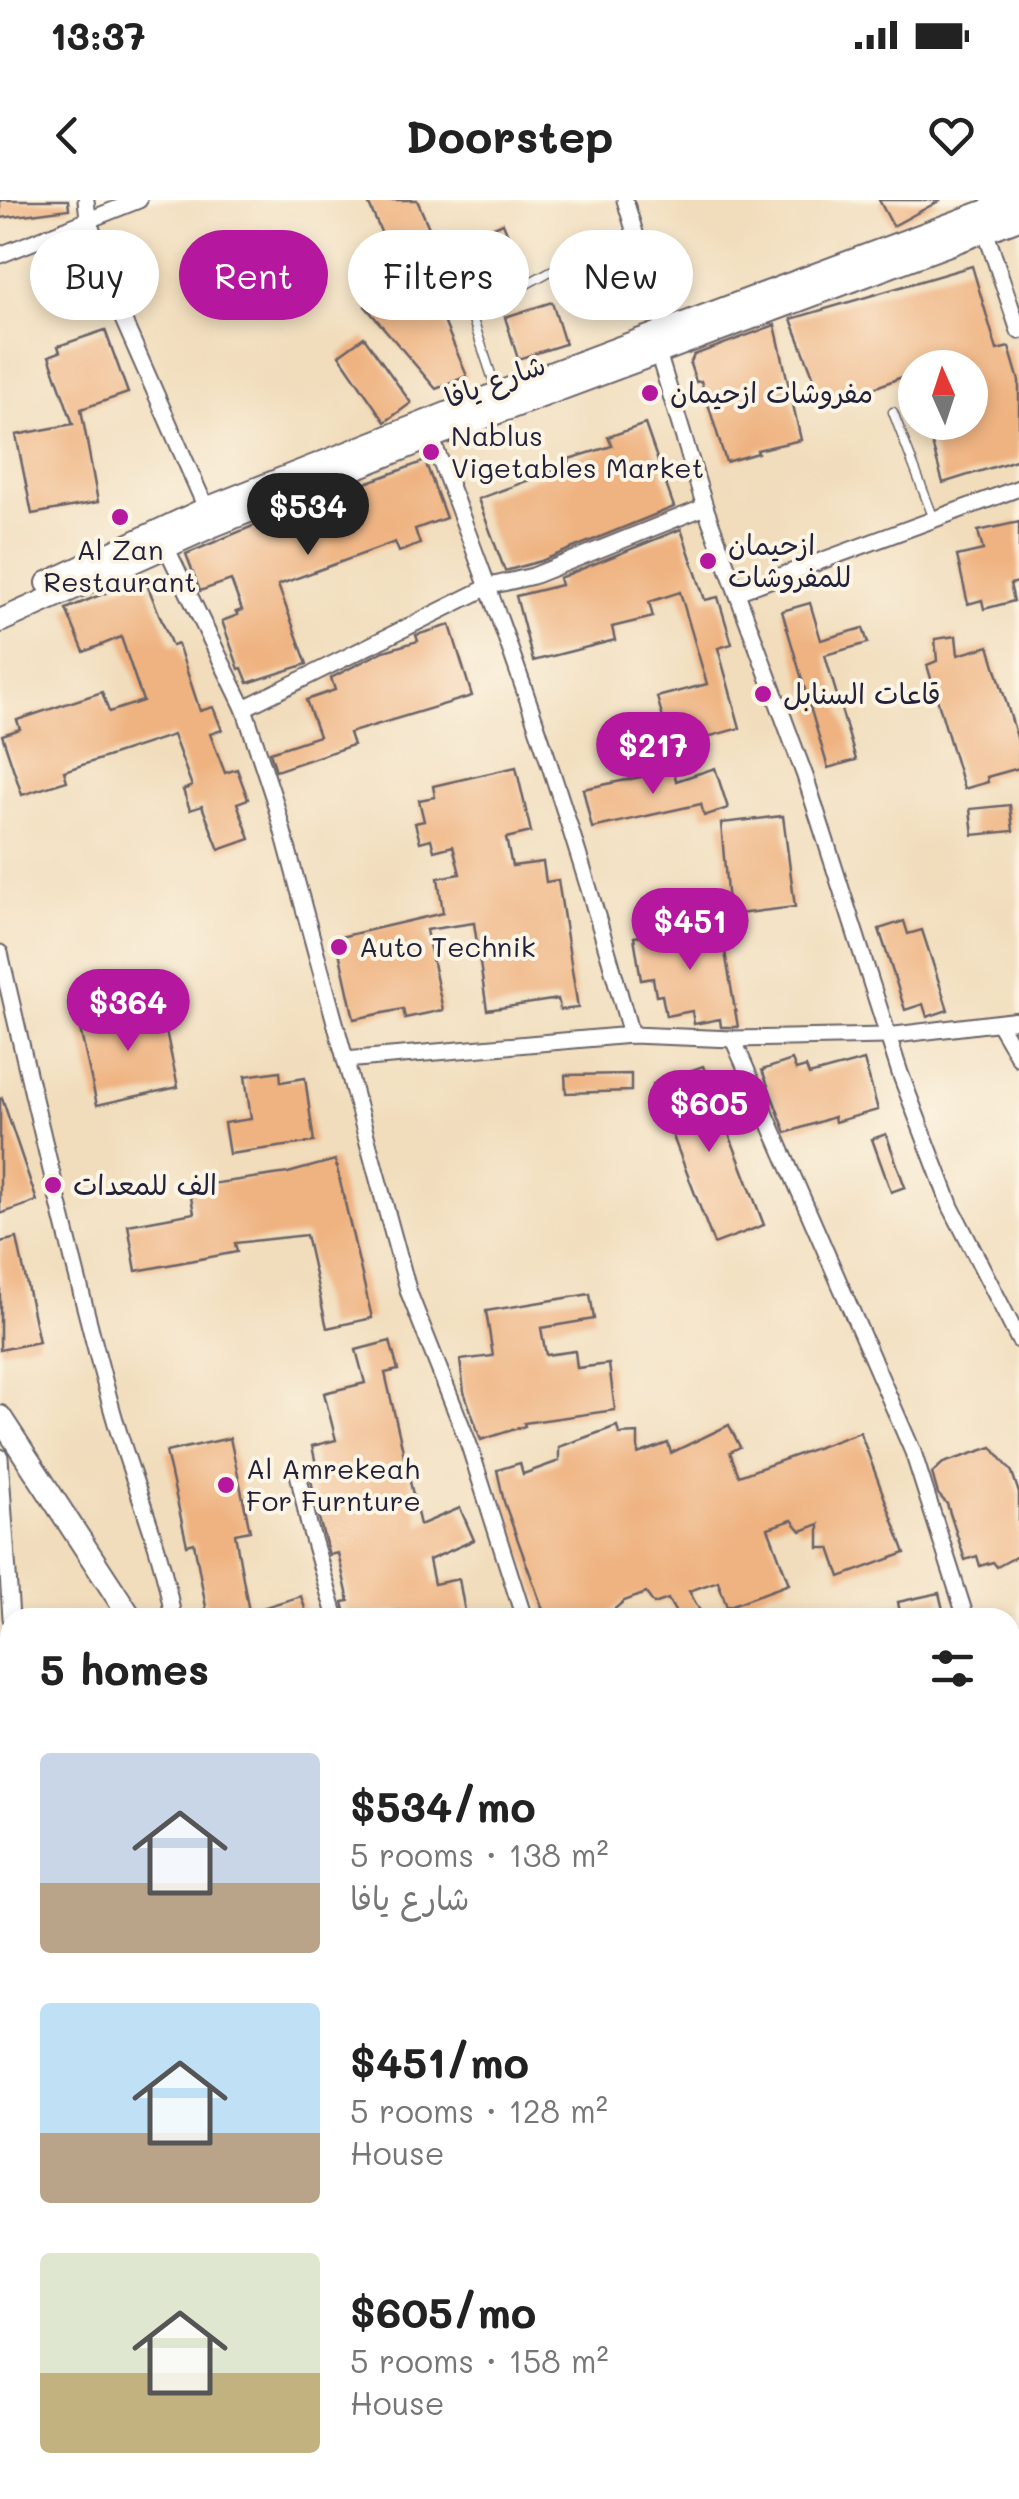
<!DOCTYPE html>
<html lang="en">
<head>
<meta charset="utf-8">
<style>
  :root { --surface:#fff; --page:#f2f2f2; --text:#222; --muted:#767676; --accent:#b5179e }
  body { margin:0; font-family:Mali,"Playpen Sans Arabic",sans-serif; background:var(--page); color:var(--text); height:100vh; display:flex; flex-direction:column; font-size:38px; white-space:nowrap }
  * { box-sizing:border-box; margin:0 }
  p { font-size:32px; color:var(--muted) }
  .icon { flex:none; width:55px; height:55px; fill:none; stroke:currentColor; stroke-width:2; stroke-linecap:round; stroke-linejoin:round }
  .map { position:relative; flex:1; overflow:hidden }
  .drawer { position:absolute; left:0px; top:1408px; width:1020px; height:892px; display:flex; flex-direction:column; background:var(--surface); border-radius:30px 30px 0 0; box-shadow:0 5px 15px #0003 }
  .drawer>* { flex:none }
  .top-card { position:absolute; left:30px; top:30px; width:960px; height:90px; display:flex; gap:20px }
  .needle { width:65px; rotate:357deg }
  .buttons { position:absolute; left:898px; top:150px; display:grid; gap:20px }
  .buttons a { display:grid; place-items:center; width:90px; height:90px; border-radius:50%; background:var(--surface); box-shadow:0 5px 15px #0003; font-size:50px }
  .price { position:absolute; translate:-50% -85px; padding:0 22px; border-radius:35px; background:var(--accent); color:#fff; font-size:32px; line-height:65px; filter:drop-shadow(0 2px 5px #0008) }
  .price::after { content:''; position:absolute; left:50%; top:60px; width:30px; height:22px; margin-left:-15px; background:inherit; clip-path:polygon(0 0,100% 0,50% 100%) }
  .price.on { background:#222; color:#fff }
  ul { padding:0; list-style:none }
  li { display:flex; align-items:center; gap:30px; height:250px; padding:0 40px }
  li span { display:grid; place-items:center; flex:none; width:280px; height:200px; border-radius:10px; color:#555 }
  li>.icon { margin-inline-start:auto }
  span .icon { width:120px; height:120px; fill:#fffc; stroke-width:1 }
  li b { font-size:42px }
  h2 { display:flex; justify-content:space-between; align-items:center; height:120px; padding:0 40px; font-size:42px }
  .chip { padding:0 35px; border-radius:45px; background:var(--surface); box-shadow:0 5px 15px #0003; font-size:35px; line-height:90px }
  .chip.on { background:var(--accent); color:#fff }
  .status { display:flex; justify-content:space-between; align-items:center; height:70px; padding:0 50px; background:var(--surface); direction:ltr }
  .status svg { height:28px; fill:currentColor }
  header { display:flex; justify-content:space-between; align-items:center; height:130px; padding:0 40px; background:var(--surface); font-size:45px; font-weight:800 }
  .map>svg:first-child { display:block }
  .building { fill:#efb381 }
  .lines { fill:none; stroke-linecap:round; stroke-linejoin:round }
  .lane-casing { stroke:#6a6368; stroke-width:11 }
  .street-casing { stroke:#6a6368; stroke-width:19 }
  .secondary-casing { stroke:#6a6368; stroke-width:26 }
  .lane { stroke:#fff; stroke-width:8 }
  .street { stroke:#fff; stroke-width:15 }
  .secondary { stroke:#fff; stroke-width:22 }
  .poi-dot { fill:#b5179e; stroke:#fcf5e5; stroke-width:4 }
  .labels { text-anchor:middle; stroke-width:8; stroke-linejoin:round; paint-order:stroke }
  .street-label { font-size:28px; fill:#22223b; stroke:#fcf5e5 }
  .poi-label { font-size:28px; fill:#22223b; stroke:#fcf5e5; text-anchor:start }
</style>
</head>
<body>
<div class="status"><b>13:37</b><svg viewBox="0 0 49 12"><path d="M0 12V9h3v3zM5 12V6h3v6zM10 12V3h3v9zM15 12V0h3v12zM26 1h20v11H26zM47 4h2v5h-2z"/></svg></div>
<header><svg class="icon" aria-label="back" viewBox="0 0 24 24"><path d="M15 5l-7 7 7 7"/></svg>Doorstep<svg class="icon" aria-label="heart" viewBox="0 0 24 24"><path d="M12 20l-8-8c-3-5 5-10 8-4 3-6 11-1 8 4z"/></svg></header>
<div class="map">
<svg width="1019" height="2299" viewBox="0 0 1019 2299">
  <rect width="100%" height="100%" fill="#fcf5e5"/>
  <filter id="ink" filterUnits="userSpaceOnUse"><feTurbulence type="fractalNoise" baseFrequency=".01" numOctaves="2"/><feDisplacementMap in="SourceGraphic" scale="20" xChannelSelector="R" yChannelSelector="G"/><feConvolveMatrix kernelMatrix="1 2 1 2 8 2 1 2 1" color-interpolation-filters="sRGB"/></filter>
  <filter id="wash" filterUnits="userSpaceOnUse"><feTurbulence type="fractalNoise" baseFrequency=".0048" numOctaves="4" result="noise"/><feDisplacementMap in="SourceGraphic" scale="40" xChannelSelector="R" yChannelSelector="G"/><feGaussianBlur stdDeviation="2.25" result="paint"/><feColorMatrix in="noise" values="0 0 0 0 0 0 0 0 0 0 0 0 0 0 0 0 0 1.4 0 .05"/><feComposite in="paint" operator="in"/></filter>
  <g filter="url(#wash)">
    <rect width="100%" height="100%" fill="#f1ddbc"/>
    <g id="blocks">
      <!-- building -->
      <g class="building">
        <path d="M 0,0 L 68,0 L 69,9 L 0,18 Z"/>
        <path d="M 367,0 L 417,0 L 439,51 L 503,23 L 518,60 L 509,68 L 464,87 L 469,100 L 440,112 L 467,176 L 436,189 L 365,106 L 400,75 Z"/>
        <path d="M 879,0 L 941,0 L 893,26 Z"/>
        <path d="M 972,66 L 997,150 L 1009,147 L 1019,181 L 1019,259 L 943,283 L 926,222 L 970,222 L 970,168 L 915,168 L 915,209 L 911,210 L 902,177 L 825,207 L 791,119 Z"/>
        <path d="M 552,102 L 565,144 L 518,159 L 505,117 Z"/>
        <path d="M 775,125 L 801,240 L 757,250 L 758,253 L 726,262 L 701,181 L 696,182 L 690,164 L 694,155 Z"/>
        <path d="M 105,130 L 128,193 L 81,209 L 98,302 L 32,314 L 16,235 L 73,224 L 49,156 L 60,152 L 58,146 Z"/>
        <path d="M 364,137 L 411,203 L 385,222 L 339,155 Z"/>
        <path d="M 645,224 L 674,307 L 541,361 L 505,371 L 478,299 L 570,265 L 569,259 L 612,246 L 608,237 Z"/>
        <path d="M 425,261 L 446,318 L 415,329 L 420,344 L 399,352 L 395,342 L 278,385 L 307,464 L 248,483 L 242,468 L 239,469 L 222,421 L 238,415 L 236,412 L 242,410 L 231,380 L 200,391 L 186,354 L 279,315 Z"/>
        <path d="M 1019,322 L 1019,382 L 1010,384 L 1014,401 L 984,409 L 982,400 L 968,404 L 957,356 L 983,350 L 978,331 Z"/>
        <path d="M 681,329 L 705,400 L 718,397 L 732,444 L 718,448 L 740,528 L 671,547 L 657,497 L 707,484 L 680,392 L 649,402 L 653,417 L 612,427 L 615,440 L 533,461 L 516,396 L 561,385 L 559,378 Z"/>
        <path d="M 144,377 L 172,446 L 178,444 L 200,511 L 213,507 L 222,530 L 210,534 L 225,573 L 237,569 L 248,599 L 237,603 L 250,639 L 219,650 L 202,606 L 190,610 L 183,590 L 192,586 L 173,535 L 64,571 L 67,581 L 22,595 L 2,535 L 20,529 L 17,520 L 102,492 L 109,512 L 143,501 L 121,437 L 84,452 L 66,409 Z"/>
        <path d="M 810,403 L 821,440 L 863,428 L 868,443 L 825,455 L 856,560 L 828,568 L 782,411 Z"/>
        <path d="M 450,425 L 472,496 L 349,533 L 353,545 L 276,571 L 270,552 L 319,536 L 306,500 L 335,490 L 331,478 L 384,451 L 418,441 L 416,435 Z"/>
        <path d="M 956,436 L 958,455 L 989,446 L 1019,544 L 1019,568 L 987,577 L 988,582 L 964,589 L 927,465 L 937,461 L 935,439 Z"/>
        <path d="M 516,567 L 531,632 L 506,638 L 512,666 L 543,662 L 546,682 L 558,680 L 578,808 L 560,810 L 558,799 L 487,810 L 474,723 L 426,730 L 443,810 L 405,818 L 403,809 L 354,819 L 336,738 L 443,713 L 438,678 L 460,674 L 453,646 L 434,651 L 431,639 L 420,642 L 415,623 L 424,621 L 419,600 L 435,597 L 433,586 Z"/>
        <path d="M 715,568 L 728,608 L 704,616 L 701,604 L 592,628 L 583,589 L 674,570 L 676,581 Z"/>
        <path d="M 1010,605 L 1013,631 L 973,635 L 970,609 Z"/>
        <path d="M 783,616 L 795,707 L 729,715 L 721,623 Z"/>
        <path d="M 904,721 L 908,734 L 922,730 L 948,810 L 927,817 L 923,804 L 905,810 L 879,729 Z"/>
        <path d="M 720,723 L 738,827 L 721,827 L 720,819 L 694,824 L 692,811 L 666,816 L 662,795 L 656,796 L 653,778 L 641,780 L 634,737 Z"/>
        <path d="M 160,803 L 178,887 L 97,905 L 78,820 Z"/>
        <path d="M 792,860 L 796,870 L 806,867 L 809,875 L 864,860 L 878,910 L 835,922 L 834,917 L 786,933 L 762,870 Z"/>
        <path d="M 703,866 L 764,1025 L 714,1044 L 653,884 Z"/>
        <path d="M 280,871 L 281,882 L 305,878 L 314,942 L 229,954 L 224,923 L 251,919 L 245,876 Z"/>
        <path d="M 631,874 L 631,891 L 566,893 L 565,875 Z"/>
        <path d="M 2,898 L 37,1001 L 0,1014 L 0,899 Z"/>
        <path d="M 886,934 L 905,987 L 891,992 L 872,939 Z"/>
        <path d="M 335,960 L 372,1118 L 327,1128 L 306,1035 L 235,1043 L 237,1052 L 136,1071 L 128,1025 L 194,1013 L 189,987 L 288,973 Z"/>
        <path d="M 17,1038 L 39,1142 L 0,1150 L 0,1042 Z"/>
        <path d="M 590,1094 L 594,1119 L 541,1128 L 546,1155 L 575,1151 L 577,1168 L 609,1164 L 615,1210 L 524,1223 L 525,1226 L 481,1240 L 464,1192 L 460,1160 L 493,1156 L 486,1111 Z"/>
        <path d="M 390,1141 L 398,1170 L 385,1173 L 420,1325 L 460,1308 L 474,1340 L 429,1360 L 434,1384 L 459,1379 L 466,1418 L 399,1418 L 398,1411 L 347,1418 L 343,1402 L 349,1401 L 338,1353 L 329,1355 L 320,1322 L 311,1280 L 319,1278 L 312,1246 L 336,1240 L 324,1193 L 365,1183 L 356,1150 Z"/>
        <path d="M 729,1225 L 740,1247 L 730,1252 L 739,1276 L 860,1232 L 905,1353 L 840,1377 L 830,1348 L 819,1348 L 819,1324 L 801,1331 L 792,1320 L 768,1328 L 789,1384 L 727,1407 L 718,1381 L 689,1391 L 704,1418 L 679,1418 L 668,1399 L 654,1404 L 646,1393 L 624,1401 L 604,1418 L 546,1418 L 504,1302 L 497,1270 L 520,1263 L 523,1274 L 559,1261 L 559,1247 L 617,1226 L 619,1234 L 638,1233 L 638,1254 L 668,1243 L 671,1253 Z"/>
        <path d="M 230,1238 L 250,1331 L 235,1334 L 249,1412 L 301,1396 L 308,1418 L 208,1418 L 194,1343 L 187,1345 L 166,1252 Z"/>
        <path d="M 992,1247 L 1012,1272 L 1019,1293 L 1019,1355 L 997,1367 L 993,1362 L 980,1366 L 977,1356 L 965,1360 L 947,1304 L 938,1294 L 932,1273 L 943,1263 Z"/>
        <path d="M 939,1393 L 945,1418 L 901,1418 L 898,1402 Z"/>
      </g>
    </g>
  </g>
  <g filter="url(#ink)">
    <use href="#blocks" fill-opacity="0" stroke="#6a6368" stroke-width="2.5"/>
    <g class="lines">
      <!-- lane casing -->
      <g class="lane-casing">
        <g id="lane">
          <path d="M 496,189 L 471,114 L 584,53"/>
          <path d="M 893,212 L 934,319"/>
        </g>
      </g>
      <!-- street casing -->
      <g class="street-casing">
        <g id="street">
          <path d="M 86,0 L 88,18 L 118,108 L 210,317"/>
          <path d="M 985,30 L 1019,131"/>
          <path d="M 0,55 L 139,0"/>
          <path d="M 431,237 C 508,433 576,632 631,835"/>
          <path d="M 705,307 L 805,576 L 900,873 L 951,1007 L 1019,1140"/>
          <path d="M 166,347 L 244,508 L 274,599 L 409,1093 L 468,1242 L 524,1418"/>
          <path d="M 737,392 L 1019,288"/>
          <path d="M 244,508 L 490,386 L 533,376 L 705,307 L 658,153 L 664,128 L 625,0"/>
          <path d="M 0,753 C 35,904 70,1055 111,1206 C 130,1277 162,1344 173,1418"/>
          <path d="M 999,824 L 1019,858"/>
          <path d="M 733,839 L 913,1252 L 966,1418"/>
          <path d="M 345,860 L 631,835 L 733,839 L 887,836 L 1019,820"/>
          <path d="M 0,1257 L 11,1418"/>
          <path d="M 298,1273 L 309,1325 L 336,1418"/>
          <path d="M 0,1528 L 10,1527"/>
          <path d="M 1010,1531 L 1019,1532"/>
          <path d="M 0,1843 L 10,1844"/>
          <path d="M 1017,1913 L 1019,1908"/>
          <path d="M 1010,2174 L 1019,2175"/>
          <path d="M 63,2290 L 64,2299"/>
          <path d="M 340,2290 L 342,2299"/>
          <path d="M 611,2290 L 612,2299"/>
        </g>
      </g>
      <!-- secondary casing -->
      <g class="secondary-casing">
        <g id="secondary">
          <path d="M 48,383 L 206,309 L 507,190 L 1016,0"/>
          <path d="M 0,421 L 214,325 L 431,237 L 1019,18"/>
          <path d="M 0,1217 L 131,1418"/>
        </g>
      </g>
      <!-- lane -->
      <use href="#lane" class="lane"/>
      <!-- street -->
      <use href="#street" class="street"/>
      <!-- secondary -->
      <use href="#secondary" class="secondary"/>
    </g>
  </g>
  <!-- markers -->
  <g class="poi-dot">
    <circle cx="650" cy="193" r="10"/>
    <circle cx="431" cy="252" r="10"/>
    <circle cx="120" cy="317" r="10"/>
    <circle cx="708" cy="361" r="10"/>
    <circle cx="763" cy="494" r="10"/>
    <circle cx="339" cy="747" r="10"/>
    <circle cx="53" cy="985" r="10"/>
    <circle cx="226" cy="1285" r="10"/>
  </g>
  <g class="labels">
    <!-- street labels -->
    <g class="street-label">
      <text transform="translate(495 181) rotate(-20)" y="10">شارع يافا</text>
    </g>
    <!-- poi labels -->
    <g class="poi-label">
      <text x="670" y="203">مفروشات ازحيمان</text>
      <text x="451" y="246">Nablus<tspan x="451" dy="32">Vigetables Market</tspan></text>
      <text x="728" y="355">ازحيمان<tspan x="728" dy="32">للمفروشات</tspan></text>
      <text x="120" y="360" text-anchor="middle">Al Zan<tspan x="120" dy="32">Restaurant</tspan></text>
      <text x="783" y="504">قاعات السنابل</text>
      <text x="359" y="757">Auto Technik</text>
      <text x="73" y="995">الف للمعدات</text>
      <text x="246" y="1279">Al Amrekeah<tspan x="246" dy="32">For Furnture</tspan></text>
    </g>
  </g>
</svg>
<div class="buttons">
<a><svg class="needle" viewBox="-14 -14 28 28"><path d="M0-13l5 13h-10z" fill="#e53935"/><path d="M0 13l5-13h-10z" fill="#767676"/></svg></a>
</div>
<b class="price on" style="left:308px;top:358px">$534</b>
<b class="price" style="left:653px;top:597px">$217</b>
<b class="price" style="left:690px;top:773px">$451</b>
<b class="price" style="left:128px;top:854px">$364</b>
<b class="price" style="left:709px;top:955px">$605</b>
<div class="top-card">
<a class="chip">Buy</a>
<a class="chip on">Rent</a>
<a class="chip">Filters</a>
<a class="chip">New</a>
</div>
<section class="drawer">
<h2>5 homes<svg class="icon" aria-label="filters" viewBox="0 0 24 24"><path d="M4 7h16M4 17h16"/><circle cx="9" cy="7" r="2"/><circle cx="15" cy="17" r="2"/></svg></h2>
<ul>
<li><span style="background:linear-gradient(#c9d6e8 65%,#b9a48a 0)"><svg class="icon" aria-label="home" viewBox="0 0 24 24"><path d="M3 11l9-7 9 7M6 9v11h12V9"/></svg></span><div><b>$534/mo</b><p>5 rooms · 138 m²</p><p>شارع يافا</p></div></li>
<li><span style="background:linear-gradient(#bfe0f5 65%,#b9a48a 0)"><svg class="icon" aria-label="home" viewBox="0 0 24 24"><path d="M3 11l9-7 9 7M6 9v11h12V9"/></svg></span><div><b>$451/mo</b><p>5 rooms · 128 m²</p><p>House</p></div></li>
<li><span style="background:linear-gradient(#dfe7d0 60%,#c2b280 0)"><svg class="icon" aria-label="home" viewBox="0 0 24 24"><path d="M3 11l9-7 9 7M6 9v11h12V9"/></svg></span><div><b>$605/mo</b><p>5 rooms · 158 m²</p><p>House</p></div></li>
</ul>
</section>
</div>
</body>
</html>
